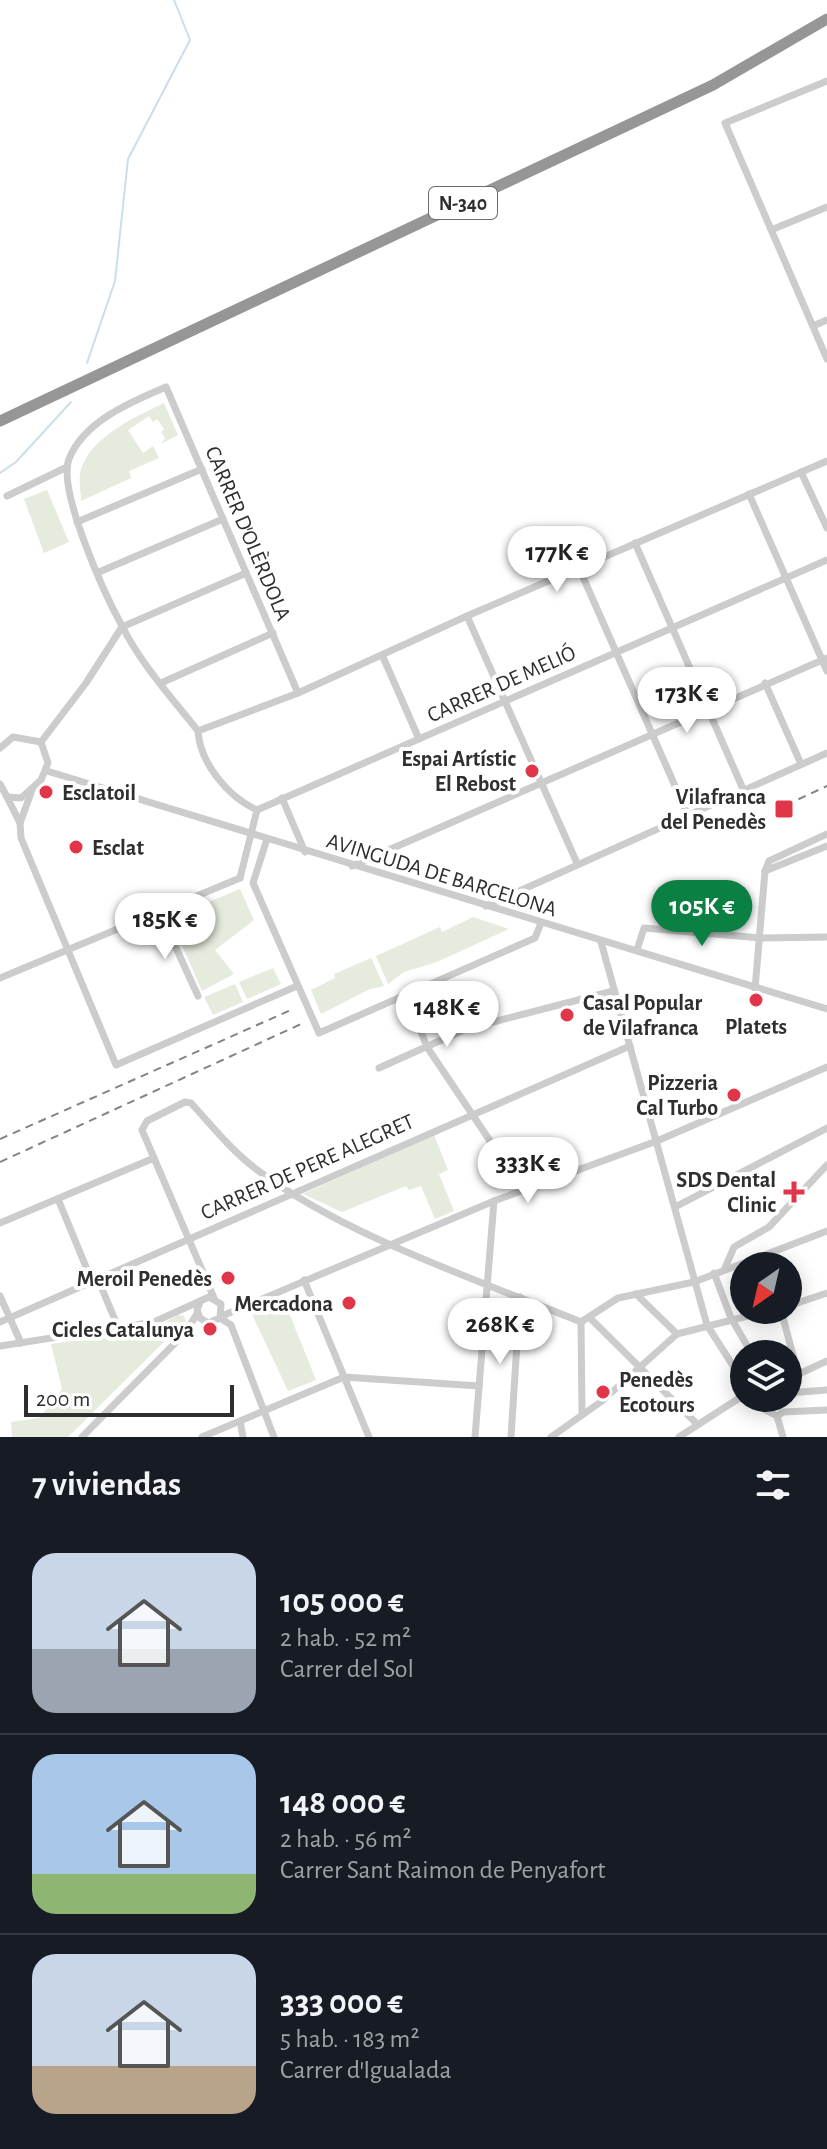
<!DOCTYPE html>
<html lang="es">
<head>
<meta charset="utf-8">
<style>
  :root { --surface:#171b24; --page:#242831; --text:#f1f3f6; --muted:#9ea1a6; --line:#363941; --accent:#0b8043 }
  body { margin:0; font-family:"Alegreya Sans",sans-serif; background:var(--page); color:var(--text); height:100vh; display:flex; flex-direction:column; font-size:30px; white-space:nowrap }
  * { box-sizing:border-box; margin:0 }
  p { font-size:26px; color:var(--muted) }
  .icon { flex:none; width:44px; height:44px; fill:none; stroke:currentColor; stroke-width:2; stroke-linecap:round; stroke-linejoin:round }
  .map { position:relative; height:1437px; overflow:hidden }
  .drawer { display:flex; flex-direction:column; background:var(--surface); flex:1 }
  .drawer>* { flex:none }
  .needle { width:52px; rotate:214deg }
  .fabs { position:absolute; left:730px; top:1252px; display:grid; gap:16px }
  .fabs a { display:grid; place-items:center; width:72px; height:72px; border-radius:50%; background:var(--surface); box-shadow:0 4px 20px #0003; font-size:40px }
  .scale { position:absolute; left:24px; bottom:20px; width:210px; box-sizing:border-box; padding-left:8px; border:4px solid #2f2f2f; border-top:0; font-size:22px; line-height:28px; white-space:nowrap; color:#2f2f2f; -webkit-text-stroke:6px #fff; paint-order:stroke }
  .price { position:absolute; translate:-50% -68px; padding:0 18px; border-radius:28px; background:#fff; color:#222; font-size:26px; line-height:52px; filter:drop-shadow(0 2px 4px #0008) }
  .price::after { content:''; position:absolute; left:50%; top:48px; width:24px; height:18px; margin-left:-12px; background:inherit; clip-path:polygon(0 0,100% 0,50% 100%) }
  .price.on { background:var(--accent); color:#fff }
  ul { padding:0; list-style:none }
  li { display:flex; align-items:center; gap:24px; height:200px; padding:0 32px }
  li+li { border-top:2px solid var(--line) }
  li span { display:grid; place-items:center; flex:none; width:224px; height:160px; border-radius:24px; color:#555 }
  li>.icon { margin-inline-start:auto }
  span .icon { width:96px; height:96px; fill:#fffc; stroke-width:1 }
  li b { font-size:34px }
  h2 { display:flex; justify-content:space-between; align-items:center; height:96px; padding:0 32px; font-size:34px }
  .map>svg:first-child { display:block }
  .green { fill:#e5ebdd }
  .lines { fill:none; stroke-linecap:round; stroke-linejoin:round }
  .stream { stroke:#c9dfeb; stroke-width:2 }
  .minor { stroke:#ccc; stroke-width:7 }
  .highway { stroke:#969696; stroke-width:11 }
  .rail { stroke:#848484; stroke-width:2; stroke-dasharray:8 6; stroke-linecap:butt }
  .poi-dot { fill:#e13549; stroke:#fff; stroke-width:3 }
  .labels { text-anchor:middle; stroke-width:8; stroke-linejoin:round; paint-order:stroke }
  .shield { fill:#fff; stroke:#6d6d6d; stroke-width:2 }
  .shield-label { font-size:20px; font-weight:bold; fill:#2f2f2f }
  .street-label { font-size:22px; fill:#2f2f2f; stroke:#fff }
  .poi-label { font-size:22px; font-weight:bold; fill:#2f2f2f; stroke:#fff; text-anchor:end }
</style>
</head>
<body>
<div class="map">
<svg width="827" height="1437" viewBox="0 0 827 1437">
  <rect width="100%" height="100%" fill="#fff"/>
  <!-- green -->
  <g class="green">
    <path d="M 164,403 L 178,435 L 161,444 L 165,438 L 161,432 L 164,429 L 157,419 L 153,422 L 149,416 L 128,430 L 143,453 L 153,446 L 159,458 L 129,471 L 131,478 L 81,501 C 81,491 78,478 81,469 C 93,435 134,418 164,403 Z"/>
    <path d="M 47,490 L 69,542 L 44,553 L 24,499 Z"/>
    <path d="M 240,889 L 254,920 L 215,950 L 234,974 L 202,991 L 170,918 Z"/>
    <path d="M 473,917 L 509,929 L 437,962 L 404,972 L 388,984 L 376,956 L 440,927 L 442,932 Z"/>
    <path d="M 371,958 L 384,986 L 370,989 L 321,1014 L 311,990 L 335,978 L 334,974 Z"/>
    <path d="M 273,968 L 281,984 L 247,999 L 239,982 Z"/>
    <path d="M 235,984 L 243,1002 L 213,1015 L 204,997 Z"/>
    <path d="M 434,1135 L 448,1170 L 439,1174 L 454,1211 L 435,1219 L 421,1186 L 409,1190 L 406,1186 L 342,1212 L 303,1194 Z"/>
    <path d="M 283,1298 L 316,1380 L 288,1391 L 251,1312 Z"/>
    <path d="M 178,1315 L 184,1316 L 186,1321 L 177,1334 L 175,1331 L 68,1437 L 12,1437 L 11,1422 L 39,1418 L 62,1389 L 51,1344 L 154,1329 Z"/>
  </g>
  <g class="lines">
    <!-- stream -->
    <g class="stream">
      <path d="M 87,363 L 115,281 L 128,159 L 190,40 L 174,0"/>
      <path d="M 0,473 L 16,462 L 71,402"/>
    </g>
    <!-- minor -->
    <g class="minor">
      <path d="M 827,81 L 725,123 L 827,359"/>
      <path d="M 771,230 L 827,207"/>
      <path d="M 813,326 L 827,320"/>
      <path d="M 801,472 L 827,528"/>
      <path d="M 749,494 L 827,671"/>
      <path d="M 7,496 L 67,467"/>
      <path d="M 77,522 L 202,469"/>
      <path d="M 635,543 L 743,789"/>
      <path d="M 579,568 L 687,813"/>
      <path d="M 99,572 L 223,519"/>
      <path d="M 467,616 L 577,863"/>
      <path d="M 383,657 L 419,739"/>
      <path d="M 161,683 L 273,633"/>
      <path d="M 765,683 L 801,764"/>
      <path d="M 198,731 L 298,693 L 467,616 L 827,461"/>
      <path d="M 41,742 L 86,683 L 122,627 L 246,573"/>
      <path d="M 0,748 L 13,737 L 41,742 L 48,763 L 41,780 L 21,798 L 7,797 L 0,784"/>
      <path d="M 47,771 L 827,1009"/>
      <path d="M 32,790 L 20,823 L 21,838 L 116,1065 L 297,986"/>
      <path d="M 7,797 L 20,823"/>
      <path d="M 282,798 L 305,852"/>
      <path d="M 257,810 C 228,797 200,763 198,731 C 172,698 141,664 122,626 C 105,595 57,490 69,459 C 84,421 131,402 166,387 L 298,693"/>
      <path d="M 267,839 L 253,883 L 319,1033 L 535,938 L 541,923"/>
      <path d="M 352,866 L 827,658"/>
      <path d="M 765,871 L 827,846"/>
      <path d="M 240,878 L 257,810 L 827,560"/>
      <path d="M 486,906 L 827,753"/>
      <path d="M 160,913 L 198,996"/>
      <path d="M 601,942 L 707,1325 L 744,1383"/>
      <path d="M 637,950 L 644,928 L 761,938 L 827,937"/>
      <path d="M 0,978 L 240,878"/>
      <path d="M 755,989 L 765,871 L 769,861 L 827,834"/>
      <path d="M 406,993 L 427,1047 L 523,1190"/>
      <path d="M 379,1068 L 466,1029 L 613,991"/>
      <path d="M 58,1199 L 91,1279"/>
      <path d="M 675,1207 L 827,1128"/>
      <path d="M 0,1223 L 154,1158"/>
      <path d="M 725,1268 L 734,1247 L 769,1227 L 827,1165"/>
      <path d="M 714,1273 L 731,1318 L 752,1354"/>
      <path d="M 97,1277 L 118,1327"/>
      <path d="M 304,1280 L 369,1437"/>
      <path d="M 636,1294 L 677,1334"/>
      <path d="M 0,1296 L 21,1343"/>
      <path d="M 214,1298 L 142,1130 L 147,1121 L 185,1102 L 191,1103 C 212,1126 231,1150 256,1169 C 345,1236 478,1280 581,1322"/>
      <path d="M 788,1306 L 827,1293"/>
      <path d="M 781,1310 L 798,1374"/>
      <path d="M 222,1316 L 494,1201 L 657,1141 L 827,1067"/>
      <path d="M 220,1318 L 231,1325 L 274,1437"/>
      <path d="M 591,1319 L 697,1424"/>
      <path d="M 0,1322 L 630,1046"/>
      <path d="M 581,1322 L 618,1298 L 694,1282 L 827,1231"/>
      <path d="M 581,1322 L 582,1414"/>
      <path d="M 0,1346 L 154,1322 L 209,1297 L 221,1304 L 220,1318 L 208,1323 L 200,1318 L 197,1310 L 200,1302"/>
      <path d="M 788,1379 L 827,1361"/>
      <path d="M 788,1393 L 827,1390"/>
      <path d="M 754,1398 L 760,1407 L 777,1416"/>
      <path d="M 777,1416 L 783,1412 L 827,1410"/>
      <path d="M 777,1416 L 783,1437"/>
      <path d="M 240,1421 L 243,1437"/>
      <path d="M 82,1437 L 184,1334 L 197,1314"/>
      <path d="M 202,1437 L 344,1377 L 479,1386"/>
      <path d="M 475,1437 L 494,1201"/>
      <path d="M 511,1437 L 520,1297"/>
      <path d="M 551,1437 L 602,1401 L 677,1334 L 771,1310"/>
      <path d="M 679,1437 L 744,1395"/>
    </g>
    <!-- highway -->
    <path class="highway" d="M 0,421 L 713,85 L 827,19"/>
    <!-- rail -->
    <g class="rail">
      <path d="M 773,811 L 827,786"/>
      <path d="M 0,1139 L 291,1010"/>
      <path d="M 0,1162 L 301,1024"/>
    </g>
  </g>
  <!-- markers -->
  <g class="poi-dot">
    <circle cx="532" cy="771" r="8"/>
    <circle cx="46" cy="792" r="8"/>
    <rect x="774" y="799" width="20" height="20" rx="4"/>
    <circle cx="76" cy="847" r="8"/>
    <circle cx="756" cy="1000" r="8"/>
    <circle cx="567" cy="1015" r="8"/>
    <circle cx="734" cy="1095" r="8"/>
    <path d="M790 1180h8v8h8v8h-8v8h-8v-8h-8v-8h8z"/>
    <circle cx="228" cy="1278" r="8"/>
    <circle cx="349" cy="1303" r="8"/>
    <circle cx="210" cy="1329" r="8"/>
    <circle cx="603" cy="1392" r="8"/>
  </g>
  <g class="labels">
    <!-- shield labels -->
    <rect class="shield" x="429" y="187" width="68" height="32" rx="6"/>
    <g class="shield-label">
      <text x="463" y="210">N-340</text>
    </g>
    <!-- street labels -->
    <g class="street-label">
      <text transform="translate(249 533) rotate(67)" y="8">CARRER D'OLÈRDOLA</text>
      <text transform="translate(501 683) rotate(-24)" y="8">CARRER DE MELIÓ</text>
      <text transform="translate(442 874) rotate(17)" y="8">AVINGUDA DE BARCELONA</text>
      <text transform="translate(307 1166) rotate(-24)" y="8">CARRER DE PERE ALEGRET</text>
    </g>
    <!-- poi labels -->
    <g class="poi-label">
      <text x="516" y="766">Espai Artístic<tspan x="516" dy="25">El Rebost</tspan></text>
      <text x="62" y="800" text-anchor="start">Esclatoil</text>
      <text x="766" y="804">Vilafranca<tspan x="766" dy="25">del Penedès</tspan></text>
      <text x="92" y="855" text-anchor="start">Esclat</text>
      <text x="583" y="1010" text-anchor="start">Casal Popular<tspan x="583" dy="25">de Vilafranca</tspan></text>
      <text x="756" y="1034" text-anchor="middle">Platets</text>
      <text x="718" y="1090">Pizzeria<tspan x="718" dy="25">Cal Turbo</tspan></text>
      <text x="776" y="1187">SDS Dental<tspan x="776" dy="25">Clinic</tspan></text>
      <text x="212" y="1286">Meroil Penedès</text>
      <text x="333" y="1311">Mercadona</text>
      <text x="194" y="1337">Cicles Catalunya</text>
      <text x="619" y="1387" text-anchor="start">Penedès<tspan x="619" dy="25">Ecotours</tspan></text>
    </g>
  </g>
</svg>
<div class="fabs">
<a><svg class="needle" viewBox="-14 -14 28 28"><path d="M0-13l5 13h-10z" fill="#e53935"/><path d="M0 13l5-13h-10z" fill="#9ea1a6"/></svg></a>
<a><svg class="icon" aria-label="layers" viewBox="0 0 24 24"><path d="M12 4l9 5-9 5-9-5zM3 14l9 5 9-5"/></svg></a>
</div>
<div class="scale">200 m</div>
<b class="price" style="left:557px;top:594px">177K €</b>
<b class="price" style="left:687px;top:735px">173K €</b>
<b class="price on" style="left:702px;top:948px">105K €</b>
<b class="price" style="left:165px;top:961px">185K €</b>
<b class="price" style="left:447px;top:1049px">148K €</b>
<b class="price" style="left:528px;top:1205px">333K €</b>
<b class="price" style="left:500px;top:1366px">268K €</b>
</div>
<section class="drawer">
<h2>7 viviendas<svg class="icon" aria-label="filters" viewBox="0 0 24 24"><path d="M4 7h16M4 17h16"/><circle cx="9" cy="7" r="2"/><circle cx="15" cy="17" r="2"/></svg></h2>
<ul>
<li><span style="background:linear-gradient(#c9d6e8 60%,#9aa5b1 0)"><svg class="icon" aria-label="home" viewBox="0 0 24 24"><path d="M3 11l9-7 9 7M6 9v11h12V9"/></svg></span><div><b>105 000 €</b><p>2 hab. · 52 m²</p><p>Carrer del Sol</p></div></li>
<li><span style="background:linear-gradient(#a9c7e8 75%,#8fb573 0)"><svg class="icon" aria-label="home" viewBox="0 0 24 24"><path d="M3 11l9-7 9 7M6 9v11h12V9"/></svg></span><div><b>148 000 €</b><p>2 hab. · 56 m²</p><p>Carrer Sant Raimon de Penyafort</p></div></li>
<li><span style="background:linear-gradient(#c9d6e8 70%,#b9a48a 0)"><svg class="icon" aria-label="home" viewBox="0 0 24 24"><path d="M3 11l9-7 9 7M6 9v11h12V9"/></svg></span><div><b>333 000 €</b><p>5 hab. · 183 m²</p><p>Carrer d'Igualada</p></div></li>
</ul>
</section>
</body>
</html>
